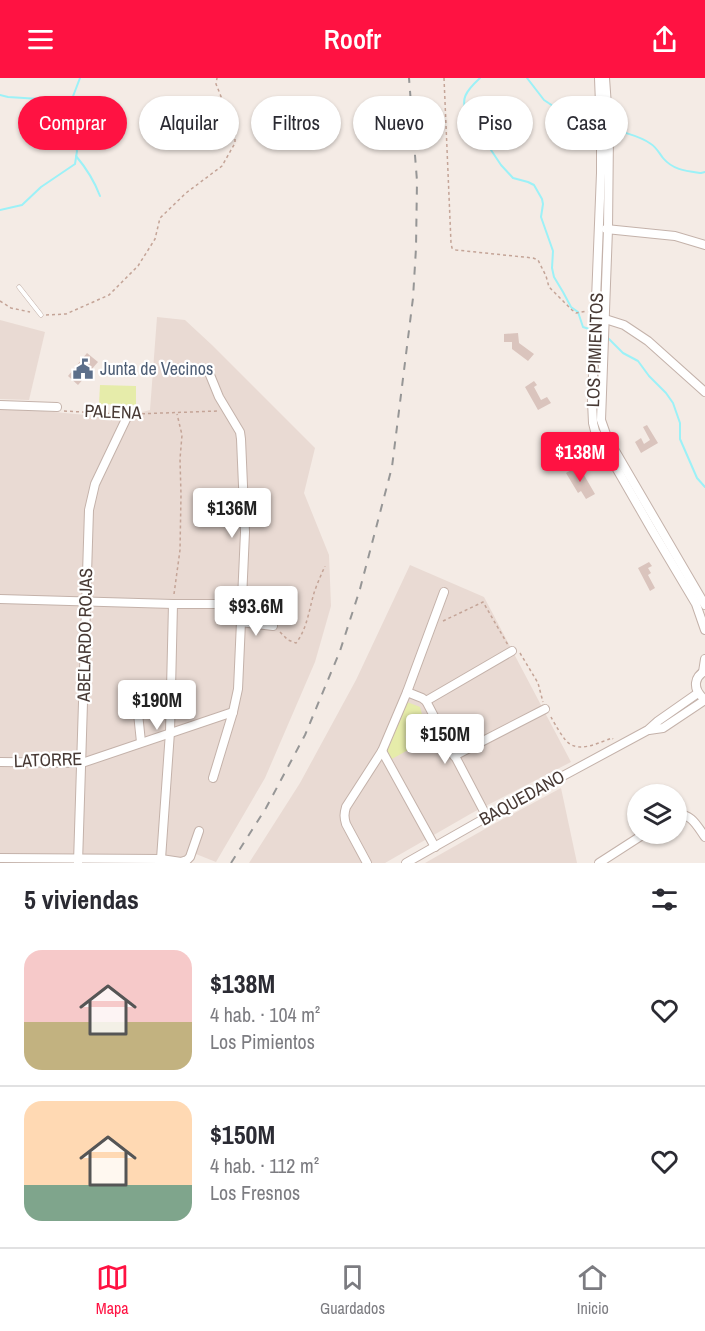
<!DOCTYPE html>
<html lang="es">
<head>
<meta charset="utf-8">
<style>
  :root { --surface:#fff; --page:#f2f2f3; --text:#2b2b33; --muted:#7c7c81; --line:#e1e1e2; --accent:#ff1242 }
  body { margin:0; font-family:"Archivo Narrow",sans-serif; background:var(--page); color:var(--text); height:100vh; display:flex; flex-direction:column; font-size:22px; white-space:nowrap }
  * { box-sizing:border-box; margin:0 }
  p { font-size:20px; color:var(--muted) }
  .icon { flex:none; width:33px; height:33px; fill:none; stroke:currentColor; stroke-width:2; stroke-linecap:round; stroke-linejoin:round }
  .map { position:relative; height:785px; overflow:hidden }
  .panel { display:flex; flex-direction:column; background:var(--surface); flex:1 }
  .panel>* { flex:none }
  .hud { position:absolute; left:18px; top:18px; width:669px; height:54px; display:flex; gap:12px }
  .tools { position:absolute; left:627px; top:706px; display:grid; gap:12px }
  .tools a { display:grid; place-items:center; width:60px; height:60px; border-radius:50%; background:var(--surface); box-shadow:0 2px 4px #0004; font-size:30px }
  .price { position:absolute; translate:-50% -51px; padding:0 14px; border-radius:6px; background:#fff; color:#222; font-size:20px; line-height:39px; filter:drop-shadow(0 2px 3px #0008) }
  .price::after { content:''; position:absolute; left:50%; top:36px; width:18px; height:14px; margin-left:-9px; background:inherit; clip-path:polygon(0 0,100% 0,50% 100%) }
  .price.selected { background:var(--accent); color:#fff }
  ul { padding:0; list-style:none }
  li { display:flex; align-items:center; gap:18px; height:150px; padding:0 24px }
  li+li { border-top:2px solid var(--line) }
  li span { display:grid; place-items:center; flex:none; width:168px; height:120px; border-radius:18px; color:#555 }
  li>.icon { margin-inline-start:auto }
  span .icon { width:72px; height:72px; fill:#fffc; stroke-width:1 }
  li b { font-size:26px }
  h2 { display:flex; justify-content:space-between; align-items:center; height:72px; padding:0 24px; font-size:26px }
  .pill { padding:0 21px; border-radius:27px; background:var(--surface); box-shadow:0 2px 4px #0004; font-size:21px; line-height:54px }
  .pill.selected { background:var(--accent); color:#fff }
  header { display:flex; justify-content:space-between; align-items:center; height:78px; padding:0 24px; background:var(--accent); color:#fff; font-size:27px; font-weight:600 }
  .dock { display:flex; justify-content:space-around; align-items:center; height:84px; border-top:2px solid var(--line); background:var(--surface); font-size:16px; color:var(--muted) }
  .dock a { display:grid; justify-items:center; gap:3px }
  .dock .selected { color:var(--accent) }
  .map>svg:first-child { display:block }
  .residential { fill:#e9dad3 }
  .green { fill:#e6ecaa }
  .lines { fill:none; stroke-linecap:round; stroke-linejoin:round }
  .stream { stroke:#9cf1f7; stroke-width:2 }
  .building { fill:#dac4bd }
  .service-casing { stroke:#c4b2aa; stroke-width:5 }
  .minor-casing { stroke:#c4b2aa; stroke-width:10 }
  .path { stroke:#c4a497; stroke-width:1.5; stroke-dasharray:3 3; stroke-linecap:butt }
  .service { stroke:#fff; stroke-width:4 }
  .minor { stroke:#fff; stroke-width:8 }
  .rail { stroke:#969696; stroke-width:2; stroke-dasharray:8 8; stroke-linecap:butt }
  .labels { text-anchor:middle; stroke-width:4.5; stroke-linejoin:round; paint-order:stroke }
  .street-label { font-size:18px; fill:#473934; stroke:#fff }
  .service-label { font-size:18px; fill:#4e5e75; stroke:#fff; text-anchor:start }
</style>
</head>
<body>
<header><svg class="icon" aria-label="menu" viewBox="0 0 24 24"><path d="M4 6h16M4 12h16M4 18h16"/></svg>Roofr<svg class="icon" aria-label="share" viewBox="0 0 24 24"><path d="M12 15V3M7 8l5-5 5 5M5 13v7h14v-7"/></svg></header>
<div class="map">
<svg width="705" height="785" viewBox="0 0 705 785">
  <rect width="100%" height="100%" fill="#f4ebe5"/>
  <!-- residential -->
  <g class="residential">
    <path d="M 157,239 L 185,242 L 212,267 L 315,370 L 304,415 L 329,477 L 331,528 L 315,584 L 265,700 L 216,784 L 196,776 L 191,785 L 0,785 L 0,331 L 32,332 L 119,340 L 150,332 Z"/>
    <path d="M 0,242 L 45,254 L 29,322 L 0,321 Z"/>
    <path d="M 410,487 L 484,519 L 571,684 L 472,735 L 385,785 L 249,785 L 300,705 L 356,602 Z"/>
    <path d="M 561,710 L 577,785 L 425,785 L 492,747 Z"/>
  </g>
  <!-- green -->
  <g class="green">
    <path d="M 100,307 L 136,308 L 136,327 L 99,326 Z"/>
    <path d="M 407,624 L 420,629 L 425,647 L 405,658 L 410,671 L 390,682 L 385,672 Z"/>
  </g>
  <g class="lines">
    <!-- stream -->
    <g class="stream">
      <path d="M 480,0 C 467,12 458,22 469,38 L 481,40 L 489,47 L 488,60 L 489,69 L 501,87 L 513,100 L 528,104 L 534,107 L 542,121 L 543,126 L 541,139 L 553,173 L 552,190 L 554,199 L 563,214 L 571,229 L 578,234 L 583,249 L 592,252"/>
      <path d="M 527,0 L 544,22 L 553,28 L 577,32 L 598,44"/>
      <path d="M 0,17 L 8,19 L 56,22 L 72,21"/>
      <path d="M 612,50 C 625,56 639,57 651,66 C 656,69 659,75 663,80 C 673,92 686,93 701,95 L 705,94"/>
      <path d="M 76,78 C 87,91 94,102 100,118"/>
      <path d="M 0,132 L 22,127 L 41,109 L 75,86 L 77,73 L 68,39 L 72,21 L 80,0"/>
      <path d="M 607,259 L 623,275 L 638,283 L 649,298 L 666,315 L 673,325 L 680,345 L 680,361 L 697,400 L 705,409"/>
    </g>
  </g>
  <!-- building -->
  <g class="building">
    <path d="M 518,255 L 519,265 L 534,276 L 528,283 L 512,271 L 512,264 L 504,264 L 504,256 Z"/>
    <path d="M 87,275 L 98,284 L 78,307 L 68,298 Z"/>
    <path d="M 534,303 L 537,307 L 534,309 L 541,322 L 547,319 L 551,325 L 538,332 L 525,309 Z"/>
    <path d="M 647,347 L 658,365 L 641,375 L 635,364 L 641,360 L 644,366 L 650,362 L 643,349 Z"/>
    <path d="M 576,389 L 581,399 L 584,397 L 595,416 L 586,421 L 581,413 L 578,415 L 566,395 Z"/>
    <path d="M 649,484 L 652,488 L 648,490 L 651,495 L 648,497 L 655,510 L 650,513 L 638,490 Z"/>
    <path d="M 428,651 L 433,659 L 413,669 L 408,661 Z"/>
  </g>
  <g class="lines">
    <!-- service casing -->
    <g class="service-casing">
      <path id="service" d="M 19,209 L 41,237"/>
    </g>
    <!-- minor casing -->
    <g class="minor-casing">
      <g id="minor">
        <path d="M 599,0 L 601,51 L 601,95 L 592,323 L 593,345 L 595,353 L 652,452 L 696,526 L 705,552"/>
        <path d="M 605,0 L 609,56 L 608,151 L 601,342 L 607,359 L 705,527"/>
        <path d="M 606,151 L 675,158 L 705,167"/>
        <path d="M 602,240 L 624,247 L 648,263 L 705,314"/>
        <path d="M 208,292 L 219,319 L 240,354 L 241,361 L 245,454 L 238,611 L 233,634 L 213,700"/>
        <path d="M 0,327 L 57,329"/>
        <path d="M 0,521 L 173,526 L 242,526"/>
        <path d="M 241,544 L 273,548"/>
        <path d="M 703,594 L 705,581"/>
        <path d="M 135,607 L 141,664"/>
        <path d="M 407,614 L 422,620 L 426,623 L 487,739"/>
        <path d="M 702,619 C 693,610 694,599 705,593"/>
        <path d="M 426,623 L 512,573"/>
        <path d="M 649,652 L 663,650 L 705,622"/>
        <path d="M 382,673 L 435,769"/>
        <path d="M 454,678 L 545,631"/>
        <path d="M 0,684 L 82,685 L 233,634"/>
        <path d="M 676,737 C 692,735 697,748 705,759"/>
        <path d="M 0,780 L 161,781 L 181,784"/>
        <path d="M 161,781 L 170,654 L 173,526"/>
        <path d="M 181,784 L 187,782 L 190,779 L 199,753"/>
        <path d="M 78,785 L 89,432 L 95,406 L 128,337"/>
        <path d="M 367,785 L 346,746 C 344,739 344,736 346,729 L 382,673 L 407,614 L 444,514"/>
        <path d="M 406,785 L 487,739 L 648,652 L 658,643 L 698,615"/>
        <path d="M 599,785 L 644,756"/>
      </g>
    </g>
    <!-- path -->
    <g class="path">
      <path d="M 444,0 L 451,165 L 452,170 L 456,172 L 533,180 L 538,182 L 546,198 L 549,209 L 572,232 L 576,235 L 587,233"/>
      <path d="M 0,223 L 11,230 L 30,234"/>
      <path d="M 46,237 L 66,236 L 109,217 L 138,188 L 155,161 L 160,140 L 186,115 L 222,88 L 235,65 L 235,49 L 230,35 L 222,21 L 216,6 L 217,0"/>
      <path d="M 64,333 L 119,336"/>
      <path d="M 136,336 L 218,333"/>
      <path d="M 174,516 L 180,472 L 181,417 L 180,381 L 182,357 L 177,336"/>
      <path d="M 443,543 L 483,524 L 508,567"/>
      <path d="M 280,554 L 288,562 L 296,565 C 307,551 309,532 314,515 C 317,506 321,497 325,488"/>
      <path d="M 520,575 L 538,605 L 543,624"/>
      <path d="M 551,639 C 555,646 564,663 570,666 C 582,674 600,664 612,660 L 613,661"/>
    </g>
    <!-- service -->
    <use href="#service" class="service"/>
    <!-- minor -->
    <use href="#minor" class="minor"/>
    <!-- rail -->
    <path class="rail" d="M 231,785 L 266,730 L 305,657 L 340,573 L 360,511 L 392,389 L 413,220 L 416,170 L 417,103 L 409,0"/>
  </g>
  <!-- icons -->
  <defs>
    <g id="civic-bare" transform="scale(1.62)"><path d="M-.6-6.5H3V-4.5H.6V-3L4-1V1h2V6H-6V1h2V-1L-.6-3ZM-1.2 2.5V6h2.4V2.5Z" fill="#5c6f8a" stroke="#fff" stroke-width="2.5" paint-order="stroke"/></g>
  </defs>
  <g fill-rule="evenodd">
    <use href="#civic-bare" x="83" y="291"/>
  </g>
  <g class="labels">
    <!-- street labels -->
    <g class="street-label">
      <text transform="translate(595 272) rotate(-88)" y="6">LOS PIMIENTOS</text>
      <text transform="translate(113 334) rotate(2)" y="6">PALENA</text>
      <text transform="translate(85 557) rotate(-89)" y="6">ABELARDO ROJAS</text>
      <text transform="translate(48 682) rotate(-2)" y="6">LATORRE</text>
      <text transform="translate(522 720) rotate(-29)" y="6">BAQUEDANO</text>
    </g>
    <!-- service labels -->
    <g class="service-label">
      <text x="100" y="297">Junta de Vecinos</text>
    </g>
  </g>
</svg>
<div class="tools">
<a><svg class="icon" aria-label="layers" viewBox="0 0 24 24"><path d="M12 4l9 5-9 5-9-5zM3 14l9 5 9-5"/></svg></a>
</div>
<b class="price selected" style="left:580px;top:405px">$138M</b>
<b class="price" style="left:232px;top:461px">$136M</b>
<b class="price" style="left:256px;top:559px">$93.6M</b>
<b class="price" style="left:157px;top:653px">$190M</b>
<b class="price" style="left:445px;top:687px">$150M</b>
<div class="hud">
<a class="pill selected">Comprar</a>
<a class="pill">Alquilar</a>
<a class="pill">Filtros</a>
<a class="pill">Nuevo</a>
<a class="pill">Piso</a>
<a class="pill">Casa</a>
</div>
</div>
<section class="panel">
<h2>5 viviendas<svg class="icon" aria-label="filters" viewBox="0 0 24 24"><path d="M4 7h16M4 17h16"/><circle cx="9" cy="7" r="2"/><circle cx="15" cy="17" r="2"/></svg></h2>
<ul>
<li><span style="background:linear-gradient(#f6c9c9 60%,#c2b280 0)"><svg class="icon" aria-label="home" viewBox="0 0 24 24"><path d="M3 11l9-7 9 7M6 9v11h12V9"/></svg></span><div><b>$138M</b><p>4 hab. · 104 m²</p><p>Los Pimientos</p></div><svg class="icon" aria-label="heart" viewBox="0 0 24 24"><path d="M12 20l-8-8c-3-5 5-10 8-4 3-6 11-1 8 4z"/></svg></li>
<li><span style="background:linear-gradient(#ffd9b3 70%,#7fa58c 0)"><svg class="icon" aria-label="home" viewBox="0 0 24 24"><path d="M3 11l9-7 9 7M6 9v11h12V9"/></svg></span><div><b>$150M</b><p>4 hab. · 112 m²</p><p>Los Fresnos</p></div><svg class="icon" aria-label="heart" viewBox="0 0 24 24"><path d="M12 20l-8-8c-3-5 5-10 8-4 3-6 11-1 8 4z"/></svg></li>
</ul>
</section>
<nav class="dock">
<a class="selected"><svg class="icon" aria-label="map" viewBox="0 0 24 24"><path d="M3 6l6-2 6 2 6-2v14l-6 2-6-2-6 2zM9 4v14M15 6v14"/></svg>Mapa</a>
<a><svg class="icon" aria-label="saved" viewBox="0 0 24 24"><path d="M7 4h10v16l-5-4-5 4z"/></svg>Guardados</a>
<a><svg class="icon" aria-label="home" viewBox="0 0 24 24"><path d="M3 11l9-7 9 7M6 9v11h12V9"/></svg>Inicio</a>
</nav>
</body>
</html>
